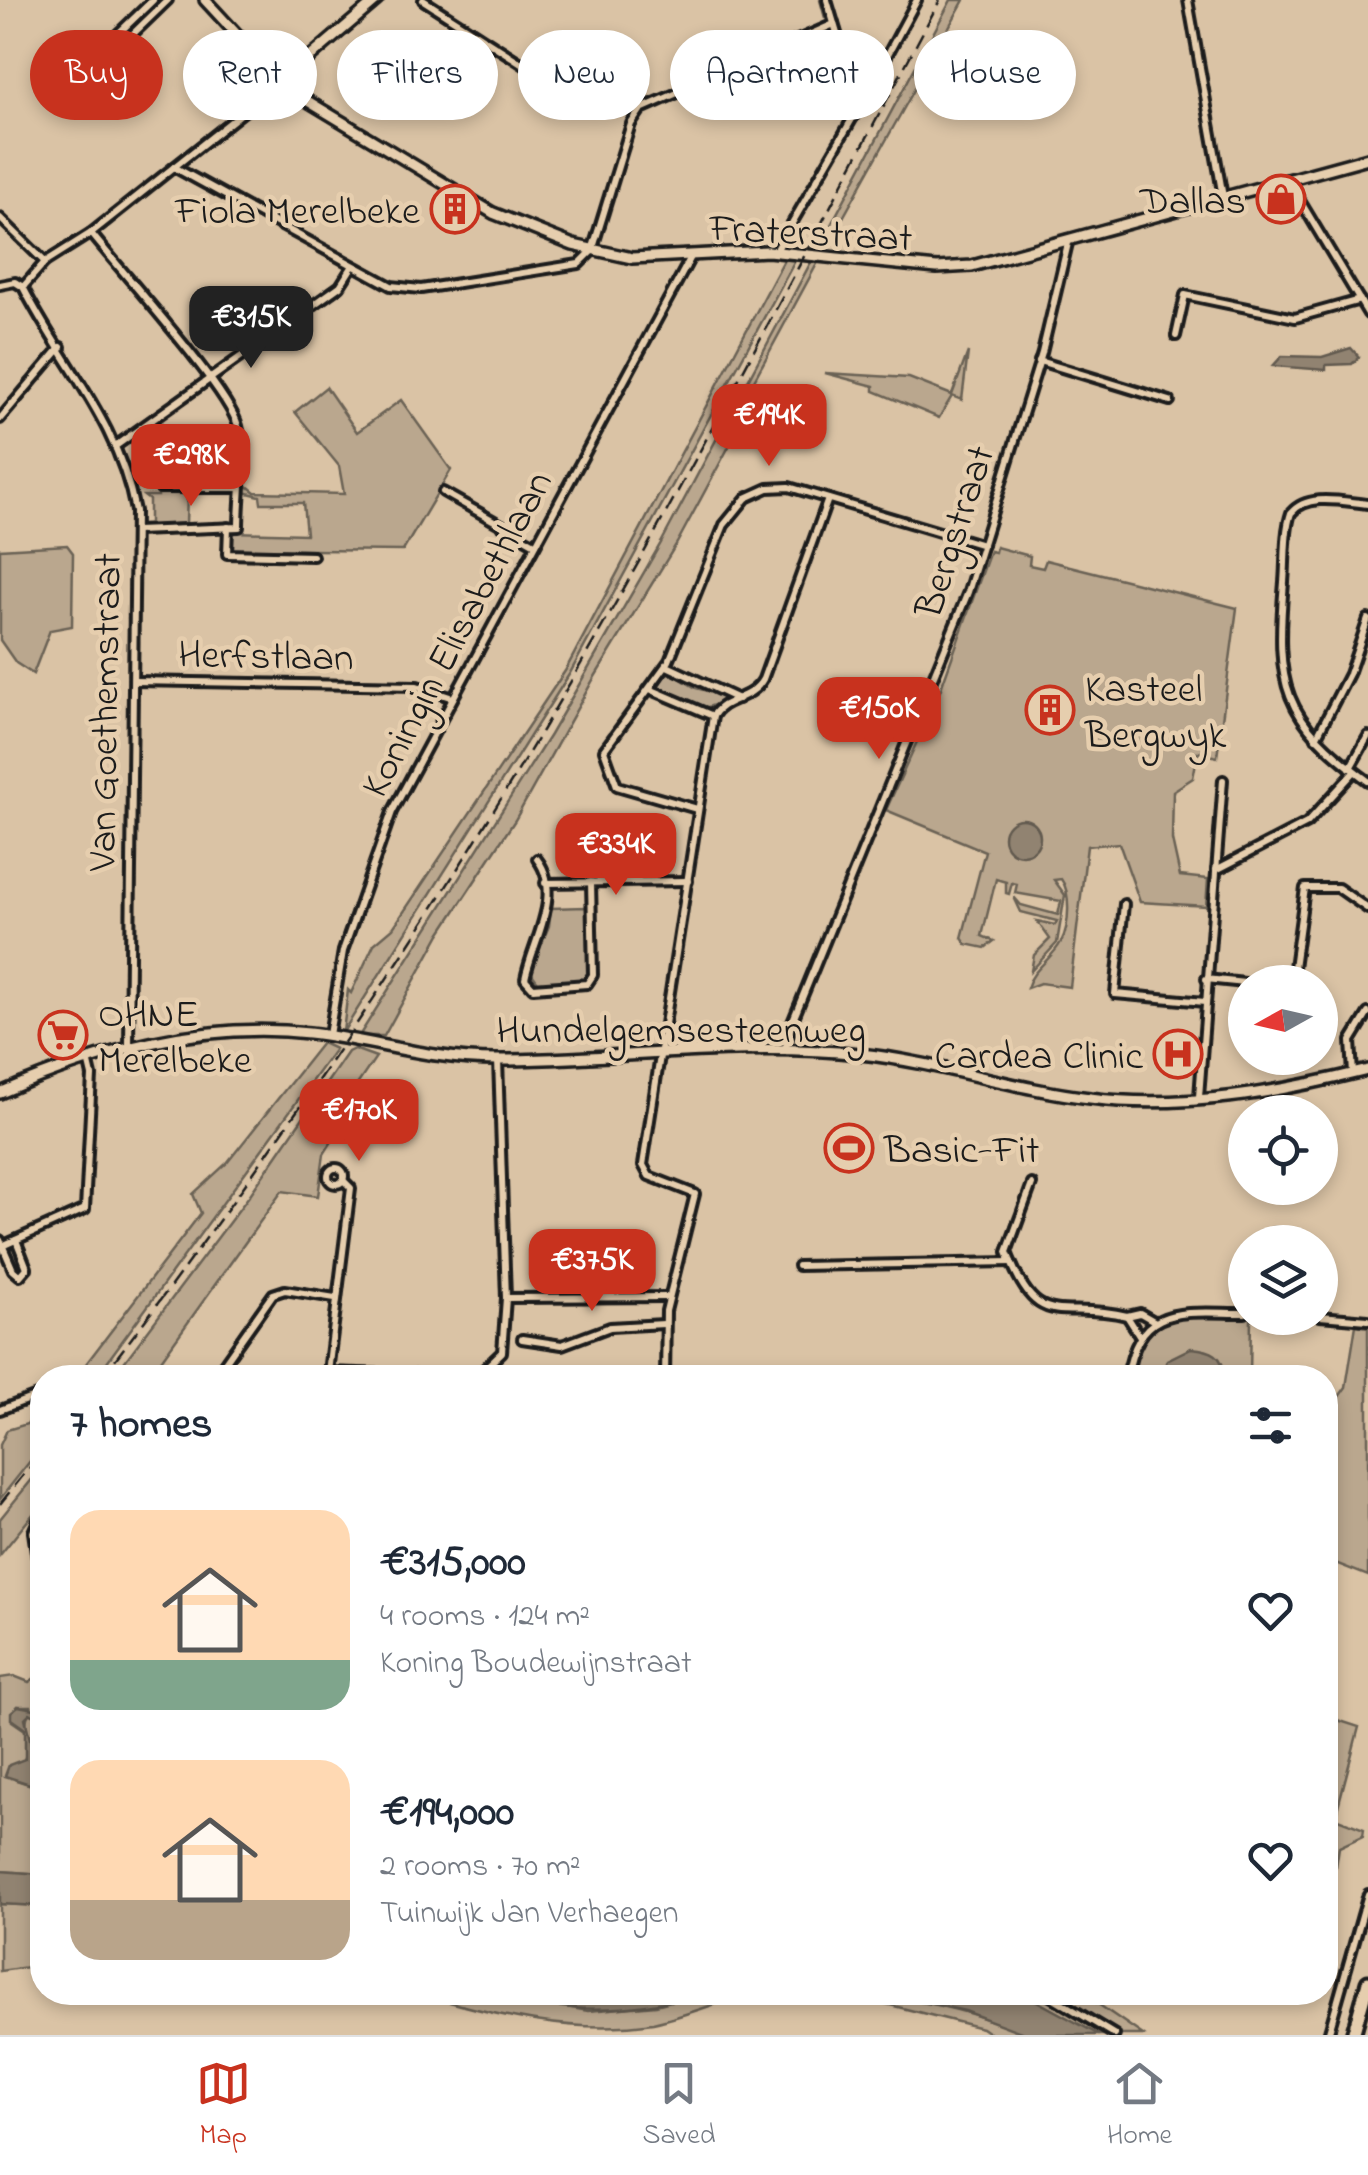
<!DOCTYPE html>
<html lang="en">
<head>
<meta charset="utf-8">
<style>
  :root { --surface:#fff; --page:#f6f6f7; --text:#1f2937; --muted:#747a83; --line:#e0e1e3; --accent:#c8321e }
  body { margin:0; font-family:"Indie Flower",sans-serif; background:var(--page); color:var(--text); height:100vh; display:flex; flex-direction:column; font-size:38px; white-space:nowrap }
  * { box-sizing:border-box; margin:0 }
  p { font-size:32px; color:var(--muted) }
  .icon { flex:none; width:55px; height:55px; fill:none; stroke:currentColor; stroke-width:2; stroke-linecap:round; stroke-linejoin:round }
  .map { position:relative; flex:1; overflow:hidden }
  .details { position:absolute; left:30px; top:1365px; width:1308px; height:640px; display:flex; flex-direction:column; background:var(--surface); border-radius:40px; box-shadow:0 5px 15px #0003 }
  .details>* { flex:none }
  .guide { position:absolute; left:30px; top:30px; width:1310px; height:90px; display:flex; gap:20px }
  .needle { width:65px; rotate:262deg }
  .controls { position:absolute; left:1228px; top:965px; display:grid; gap:20px }
  .controls a { display:grid; place-items:center; width:110px; height:110px; border-radius:50%; background:var(--surface); box-shadow:0 5px 15px #0003; font-size:50px }
  .price { position:absolute; translate:-50% -85px; padding:0 22px; border-radius:20px; background:var(--accent); color:#fff; font-size:32px; line-height:65px; filter:drop-shadow(0 2px 5px #0008) }
  .price::after { content:''; position:absolute; left:50%; top:60px; width:30px; height:22px; margin-left:-15px; background:inherit; clip-path:polygon(0 0,100% 0,50% 100%) }
  .price.active { background:#222; color:#fff }
  ul { padding:0; list-style:none }
  li { display:flex; align-items:center; gap:30px; height:250px; padding:0 40px }
  li span { display:grid; place-items:center; flex:none; width:280px; height:200px; border-radius:30px; color:#555 }
  li>.icon { margin-inline-start:auto }
  span .icon { width:120px; height:120px; fill:#fffc; stroke-width:1 }
  li b { font-size:42px }
  h2 { display:flex; justify-content:space-between; align-items:center; height:120px; padding:0 40px; font-size:42px }
  .pill { padding:0 35px; border-radius:45px; background:var(--surface); box-shadow:0 5px 15px #0003; font-size:35px; line-height:90px }
  .pill.active { background:var(--accent); color:#fff }
  .tab-bar { display:flex; justify-content:space-around; align-items:center; height:140px; border-top:2px solid var(--line); background:var(--surface); font-size:28px; color:var(--muted) }
  .tab-bar a { display:grid; justify-items:center; gap:5px }
  .tab-bar .active { color:var(--accent) }
  .map>svg:first-child { display:block }
  .green { fill:#baa78e; stroke:#6b6255; stroke-width:2.5 }
  .water { fill:#918371; stroke:#625a4f; stroke-width:2.5 }
  .lines { fill:none; stroke-linecap:round; stroke-linejoin:round }
  .stream { stroke:#625a4f; stroke-width:2.5 }
  .minor-casing { stroke:#1c1c1c; stroke-width:14 }
  .tertiary-casing { stroke:#1c1c1c; stroke-width:16 }
  .secondary-casing { stroke:#1c1c1c; stroke-width:16 }
  .trunk-casing { stroke:#1c1c1c; stroke-width:19 }
  .minor { stroke:#e6ceae; stroke-width:6 }
  .tertiary { stroke:#e6ceae; stroke-width:9 }
  .secondary { stroke:#e6ceae; stroke-width:9 }
  .trunk { stroke:#e6ceae; stroke-width:11 }
  .rail { stroke:#1c1c1c; stroke-width:2.5; stroke-dasharray:15 8; stroke-linecap:butt }
  .labels { text-anchor:middle; stroke-width:9; stroke-linejoin:round; paint-order:stroke }
  .poi-label { font-size:40px; fill:#1c1c1c; stroke:#e6ceae; text-anchor:end }
  .street-label { font-size:40px; fill:#1c1c1c; stroke:#e6ceae }
</style>
</head>
<body>
<div class="map">
<svg width="1368" height="2035" viewBox="0 0 1368 2035">
  <rect width="100%" height="100%" fill="#dac3a5"/>
  <filter id="ink" filterUnits="userSpaceOnUse"><feTurbulence type="fractalNoise" baseFrequency=".01" numOctaves="2"/><feDisplacementMap in="SourceGraphic" scale="20" xChannelSelector="R" yChannelSelector="G"/><feConvolveMatrix kernelMatrix="1 2 1 2 8 2 1 2 1" color-interpolation-filters="sRGB"/></filter>
  <g filter="url(#ink)">
    <!-- green -->
    <g class="green">
      <path d="M 951,0 L 964,0 L 825,250 L 818,249 Z"/>
      <path d="M 796,259 L 570,673 L 343,1032 L 348,990 L 351,993 L 374,944 L 393,928 L 565,671 L 784,260 Z"/>
      <path d="M 811,262 L 818,262 L 733,419 L 740,426 L 677,543 L 593,680 L 515,820 L 440,934 L 384,1036 L 359,1036 L 550,735 L 661,543 Z"/>
      <path d="M 968,352 L 962,400 L 952,396 L 939,418 L 874,391 L 874,386 L 825,373 L 909,378 L 952,395 Z"/>
      <path d="M 326,387 L 357,432 L 401,400 L 451,470 L 403,551 L 232,549 L 233,532 L 306,534 L 303,503 L 261,503 L 260,496 L 244,492 L 245,484 L 255,492 L 344,494 L 339,466 L 295,412 Z"/>
      <path d="M 158,489 L 187,495 L 186,523 L 149,526 L 149,500 L 144,496 L 158,496 Z"/>
      <path d="M 67,545 L 73,553 L 72,626 L 50,630 L 33,674 L 16,663 L 0,640 L 0,549 Z"/>
      <path d="M 996,547 L 1030,556 L 1029,565 L 1043,568 L 1046,560 L 1237,608 L 1217,757 L 1198,752 L 1193,778 L 1173,791 L 1172,840 L 1180,876 L 1208,879 L 1206,906 L 1140,902 L 1119,843 L 1087,846 L 1070,987 L 1040,983 L 1027,988 C 1032,969 1052,959 1061,942 C 1070,926 1071,892 1061,879 L 1054,880 L 1065,895 L 1057,943 L 1031,971 L 1034,955 L 1050,939 L 1037,921 L 1055,925 L 1057,921 L 1021,912 L 1014,897 L 1021,905 L 1058,915 L 1061,901 L 1015,893 L 1017,884 L 1012,883 L 1009,894 L 1006,893 L 1006,882 L 996,879 L 982,936 L 994,941 L 985,948 L 966,944 L 962,938 L 985,851 L 886,810 L 940,691 L 990,551 L 995,552 Z"/>
      <path d="M 668,671 L 696,688 L 723,695 L 726,701 L 702,709 L 662,692 L 659,685 Z"/>
      <path d="M 586,907 L 588,975 L 581,983 L 540,985 L 530,971 L 549,926 L 551,908 Z"/>
      <path d="M 322,1043 L 335,1049 L 96,1377 L 76,1377 L 201,1213 L 193,1194 L 227,1163 Z"/>
      <path d="M 354,1049 L 376,1057 L 344,1104 L 346,1119 L 324,1154 L 318,1196 L 282,1191 L 149,1377 L 113,1377 L 249,1196 L 348,1052 Z"/>
      <path d="M 1245,1315 L 1251,1318 L 1250,1377 L 1129,1378 C 1137,1307 1189,1315 1245,1315 Z"/>
      <path d="M 1356,1325 L 1368,1327 L 1368,1576 L 1325,1559 L 1325,1416 L 1346,1387 Z"/>
      <path d="M 42,1402 L 42,1446 L 0,1499 L 0,1445 L 7,1430 L 27,1424 Z"/>
      <path d="M 42,1467 L 42,1503 L 0,1555 L 0,1519 Z"/>
      <path d="M 42,1673 L 42,1761 C 30,1752 23,1728 28,1714 L 33,1714 L 31,1706 L 18,1706 L 12,1721 L 25,1730 L 27,1752 L 16,1780 L 35,1786 L 42,1781 L 42,1858 L 35,1862 L 42,1874 L 0,1871 L 0,1678 L 14,1676 L 29,1682 Z"/>
      <path d="M 1325,1716 L 1359,1727 L 1335,1818 L 1364,1829 L 1363,1836 L 1339,1847 L 1336,1867 L 1333,1848 L 1325,1849 L 1325,1816 L 1336,1772 L 1325,1765 Z"/>
      <path d="M 0,1904 L 42,1906 L 42,1965 L 0,1971 Z"/>
      <path d="M 418,1993 L 492,1993 L 588,2011 L 656,2005 L 701,1993 L 748,1993 C 717,2003 685,2016 653,2023 C 574,2035 492,2015 418,1993 Z"/>
      <path d="M 790,1993 C 880,1993 946,1999 1029,2035 L 992,2035 L 982,2028 L 858,1997 L 857,2000 Z"/>
      <path d="M 1021,1993 L 1051,1999 L 1054,1993 L 1082,1993 L 1143,2035 L 1099,2035 Z"/>
    </g>
    <!-- water -->
    <g class="water">
      <path d="M 1351,348 L 1359,357 L 1352,364 L 1326,365 L 1326,370 L 1273,366 L 1282,356 L 1322,357 Z"/>
      <circle cx="1022" cy="837" r="18"/>
      <path d="M 1191,1348 C 1213,1350 1223,1354 1225,1377 L 1204,1377 L 1192,1370 L 1181,1377 L 1161,1377 L 1167,1360 Z"/>
      <path d="M 18,1706 L 40,1710 L 36,1717 L 30,1713 L 25,1718 L 33,1752 L 42,1761 L 42,1781 L 36,1786 L 5,1776 L 9,1765 L 25,1759 L 25,1729 L 11,1719 L 11,1712 Z"/>
      <path d="M 0,1871 L 42,1874 L 42,1906 L 0,1904 Z"/>
      <path d="M 492,1993 L 701,1993 C 629,2014 564,2014 492,1993 Z"/>
      <path d="M 882,1993 L 1022,1993 L 1099,2035 L 1029,2035 L 965,2011 Z"/>
    </g>
    <g class="lines">
      <!-- stream -->
      <path class="stream" d="M 820,0 L 825,18"/>
      <!-- minor casing -->
      <g class="minor-casing">
        <g id="minor">
          <path d="M 153,0 L 68,82 L 64,92 L 74,91 L 168,0"/>
          <path d="M 423,0 L 557,86 L 567,101 L 564,110 L 552,104 L 547,83"/>
          <path d="M 1188,0 L 1223,197"/>
          <path d="M 860,106 L 917,0"/>
          <path d="M 174,167 L 391,286 L 421,289 L 579,264 L 592,251 L 631,124 L 641,109 L 834,24"/>
          <path d="M 1287,179 L 1368,314"/>
          <path d="M 0,218 L 45,262"/>
          <path d="M 91,233 C 120,270 229,390 238,426 C 246,456 239,496 239,527 L 136,531"/>
          <path d="M 776,251 L 859,107 L 827,0"/>
          <path d="M 0,285 L 15,282 L 23,287"/>
          <path d="M 23,287 C 62,364 119,423 135,511 L 129,1046"/>
          <path d="M 23,287 L 45,262 L 91,233 L 281,82"/>
          <path d="M 1176,336 L 1185,295 L 1295,318 L 1360,300"/>
          <path d="M 1039,361 L 1170,401"/>
          <path d="M 0,419 L 61,347"/>
          <path d="M 117,445 L 340,286 L 352,267"/>
          <path d="M 160,488 L 239,488"/>
          <path d="M 443,492 L 535,544"/>
          <path d="M 1368,504 C 1344,502 1308,492 1291,513 C 1284,534 1286,560 1284,582 C 1275,686 1282,718 1368,781"/>
          <path d="M 228,527 L 227,554 L 313,556"/>
          <path d="M 667,666 L 738,699"/>
          <path d="M 134,681 L 417,686 L 453,698"/>
          <path d="M 652,690 L 713,716"/>
          <path d="M 1316,738 L 1349,674 L 1368,619"/>
          <path d="M 1350,768 L 1368,736"/>
          <path d="M 697,809 L 617,786 L 604,750 L 669,661 L 724,525 L 746,498 L 768,488 L 789,487 L 983,545"/>
          <path d="M 537,859 C 564,894 532,942 525,979 L 533,988 L 587,984 L 593,975 L 591,882"/>
          <path d="M 1216,870 L 1307,823 L 1354,772"/>
          <path d="M 545,883 L 688,881"/>
          <path d="M 1124,904 L 1115,994 L 1205,1002"/>
          <path d="M 1206,979 L 1245,983"/>
          <path d="M 1292,982 L 1305,888 L 1338,888 L 1368,909"/>
          <path d="M 329,1035 L 343,951 L 392,812 L 692,255"/>
          <path d="M 785,1050 L 791,1025 L 968,592 L 1042,353 L 1069,239"/>
          <path d="M 498,1060 L 506,1298"/>
          <path d="M 1353,1074 L 1351,1041 L 1368,1013"/>
          <path d="M 1199,1097 L 1223,780"/>
          <circle cx="336" cy="1176" r="8"/>
          <path d="M 1032,1184 L 1007,1252 C 1039,1336 1060,1299 1127,1316"/>
          <path d="M 0,1240 L 13,1270 L 20,1276 L 27,1268 L 16,1240"/>
          <path d="M 1274,1242 L 1274,1233"/>
          <path d="M 2,1246 L 85,1209 L 92,1076 L 88,1059"/>
          <path d="M 798,1266 L 1011,1262"/>
          <path d="M 1320,1316 L 1368,1320"/>
          <path d="M 1139,1335 L 1127,1316 L 1140,1313 L 1154,1321"/>
          <path d="M 522,1339 L 562,1345 L 610,1327 L 664,1324"/>
          <path d="M 328,1372 L 351,1188 L 343,1180"/>
          <path d="M 328,1372 L 476,1377"/>
          <path d="M 476,1377 L 502,1352 L 506,1298 L 669,1297"/>
          <path d="M 214,1378 L 273,1294 L 285,1290 L 335,1298"/>
          <path d="M 665,1378 L 666,1311 L 695,1194 L 649,1176 L 643,1165 L 713,716 C 724,697 751,701 763,679 L 828,499"/>
          <path d="M 1127,1378 C 1139,1302 1182,1313 1245,1313"/>
          <path d="M 0,1410 L 42,1394"/>
          <path d="M 42,1511 L 33,1532 L 42,1592"/>
          <path d="M 1044,1992 L 1115,2035"/>
          <path d="M 1328,2035 L 1368,1894"/>
        </g>
      </g>
      <!-- tertiary casing -->
      <g class="tertiary-casing">
        <g id="tertiary">
          <path d="M 205,0 L 281,82 L 301,97 L 493,213 L 573,245 L 632,258 L 768,251 L 937,268 L 972,266 L 1368,158"/>
          <path d="M 281,82 L 377,0"/>
        </g>
      </g>
      <!-- secondary casing -->
      <g class="secondary-casing">
        <path id="secondary" d="M 0,1093 C 97,1051 202,1021 309,1033 C 372,1040 431,1060 496,1060 C 616,1060 740,1041 860,1054 C 938,1062 1012,1089 1090,1098 C 1181,1110 1280,1092 1368,1070"/>
      </g>
      <!-- trunk casing -->
      <g class="trunk-casing">
        <path id="trunk" d="M 1353,2035 L 1368,1982"/>
      </g>
      <!-- minor -->
      <use href="#minor" class="minor"/>
      <!-- tertiary -->
      <use href="#tertiary" class="tertiary"/>
      <!-- secondary -->
      <use href="#secondary" class="secondary"/>
      <!-- trunk -->
      <use href="#trunk" class="trunk"/>
      <!-- rail -->
      <g class="rail">
        <path d="M 101,1378 C 260,1172 407,958 540,734 C 682,494 809,245 940,0"/>
        <path d="M 0,1504 L 42,1452"/>
      </g>
    </g>
  </g>
  <!-- icons -->
  <defs>
    <g id="shop-ring" transform="scale(2.5)"><circle r="9.5" fill="#e6ceae" stroke="#c8321e" stroke-width="1.5"/><path d="M-5-2.5h2.3a2.7 3.5 0 0 1 5.4 0H5L5.5 6h-11ZM-1.5-2.5h3a1.5 2.3 0 0 0-3 0Z" fill="#c8321e"/></g>
    <g id="building-ring" transform="scale(2.5)"><circle r="9.5" fill="#e6ceae" stroke="#c8321e" stroke-width="1.5"/><path d="M-4-6H4V6H1V3H-1V6H-4ZM-2.5-4.3h1.7v1.8h-1.7ZM.8-4.3h1.7v1.8H.8ZM-2.5-1h1.7V.8h-1.7ZM.8-1h1.7V.8H.8Z" fill="#c8321e"/></g>
    <g id="supermarket-ring" transform="scale(2.5)"><circle r="9.5" fill="#e6ceae" stroke="#c8321e" stroke-width="1.5"/><path d="M-6-5.5h2.5l.6 2H6L4.5 2H-2.5L-4.4-4H-6ZM-1.5 3.2a1.3 1.3 0 1 0 .1 0ZM3 3.2a1.3 1.3 0 1 0 .1 0Z" fill="#c8321e"/></g>
    <g id="hospital-ring" transform="scale(2.5)"><circle r="9.5" fill="#e6ceae" stroke="#c8321e" stroke-width="1.5"/><path d="M-5-5h3v3.5h4V-5h3V5h-3V1.5h-4V5h-3Z" fill="#c8321e"/></g>
    <g id="stadium-ring" transform="scale(2.5)"><circle r="9.5" fill="#e6ceae" stroke="#c8321e" stroke-width="1.5"/><path d="M0-5a6.5 5 0 1 0 0 10a6.5 5 0 1 0 0-10ZM-3.5-1.8h7v3.6h-7Z" fill="#c8321e"/></g>
  </defs>
  <g fill-rule="evenodd">
    <use href="#shop-ring" x="1281" y="199"/>
    <use href="#building-ring" x="455" y="209"/>
    <use href="#building-ring" x="1050" y="710"/>
    <use href="#supermarket-ring" x="63" y="1035"/>
    <use href="#hospital-ring" x="1178" y="1054"/>
    <use href="#stadium-ring" x="849" y="1148"/>
  </g>
  <g class="labels">
    <!-- poi labels -->
    <g class="poi-label">
      <text x="1246" y="213">Dallas</text>
      <text x="420" y="223">Fiola Merelbeke</text>
      <text x="1085" y="701" text-anchor="start">Kasteel<tspan x="1085" dy="46">Bergwyk</tspan></text>
      <text x="98" y="1026" text-anchor="start">OHNE<tspan x="98" dy="46">Merelbeke</tspan></text>
      <text x="1143" y="1068">Cardea Clinic</text>
      <text x="884" y="1162" text-anchor="start">Basic-Fit</text>
    </g>
    <!-- street labels -->
    <g class="street-label">
      <text transform="translate(811 231) rotate(3)" y="14">Fraterstraat</text>
      <text transform="translate(953 531) rotate(-72)" y="14">Bergstraat</text>
      <text transform="translate(455 633) rotate(-62)" y="14">Koningin Elisabethlaan</text>
      <text transform="translate(266 654) rotate(1)" y="14">Herfstlaan</text>
      <text transform="translate(103 712) rotate(-89)" y="14">Van Goethemstraat</text>
      <text x="681" y="1042">Hundelgemsesteenweg</text>
    </g>
  </g>
</svg>
<div class="controls">
<a><svg class="needle" viewBox="-14 -14 28 28"><path d="M0-13l5 13h-10z" fill="#e53935"/><path d="M0 13l5-13h-10z" fill="#747a83"/></svg></a>
<a><svg class="icon" aria-label="locate" viewBox="0 0 24 24"><circle cx="12" cy="12" r="6"/><path d="M12 2v4M12 18v4M2 12h4M18 12h4"/></svg></a>
<a><svg class="icon" aria-label="layers" viewBox="0 0 24 24"><path d="M12 4l9 5-9 5-9-5zM3 14l9 5 9-5"/></svg></a>
</div>
<b class="price active" style="left:251px;top:371px">€315K</b>
<b class="price" style="left:769px;top:469px">€194K</b>
<b class="price" style="left:191px;top:509px">€298K</b>
<b class="price" style="left:879px;top:762px">€150K</b>
<b class="price" style="left:616px;top:898px">€334K</b>
<b class="price" style="left:359px;top:1164px">€170K</b>
<b class="price" style="left:592px;top:1314px">€375K</b>
<div class="guide">
<a class="pill active">Buy</a>
<a class="pill">Rent</a>
<a class="pill">Filters</a>
<a class="pill">New</a>
<a class="pill">Apartment</a>
<a class="pill">House</a>
</div>
<section class="details">
<h2>7 homes<svg class="icon" aria-label="filters" viewBox="0 0 24 24"><path d="M4 7h16M4 17h16"/><circle cx="9" cy="7" r="2"/><circle cx="15" cy="17" r="2"/></svg></h2>
<ul>
<li><span style="background:linear-gradient(#ffd9b3 75%,#7fa58c 0)"><svg class="icon" aria-label="home" viewBox="0 0 24 24"><path d="M3 11l9-7 9 7M6 9v11h12V9"/></svg></span><div><b>€315,000</b><p>4 rooms · 124 m²</p><p>Koning Boudewijnstraat</p></div><svg class="icon" aria-label="heart" viewBox="0 0 24 24"><path d="M12 20l-8-8c-3-5 5-10 8-4 3-6 11-1 8 4z"/></svg></li>
<li><span style="background:linear-gradient(#ffd9b3 70%,#b9a48a 0)"><svg class="icon" aria-label="home" viewBox="0 0 24 24"><path d="M3 11l9-7 9 7M6 9v11h12V9"/></svg></span><div><b>€194,000</b><p>2 rooms · 70 m²</p><p>Tuinwijk Jan Verhaegen</p></div><svg class="icon" aria-label="heart" viewBox="0 0 24 24"><path d="M12 20l-8-8c-3-5 5-10 8-4 3-6 11-1 8 4z"/></svg></li>
</ul>
</section>
</div>
<nav class="tab-bar">
<a class="active"><svg class="icon" aria-label="map" viewBox="0 0 24 24"><path d="M3 6l6-2 6 2 6-2v14l-6 2-6-2-6 2zM9 4v14M15 6v14"/></svg>Map</a>
<a><svg class="icon" aria-label="saved" viewBox="0 0 24 24"><path d="M7 4h10v16l-5-4-5 4z"/></svg>Saved</a>
<a><svg class="icon" aria-label="home" viewBox="0 0 24 24"><path d="M3 11l9-7 9 7M6 9v11h12V9"/></svg>Home</a>
</nav>
</body>
</html>
